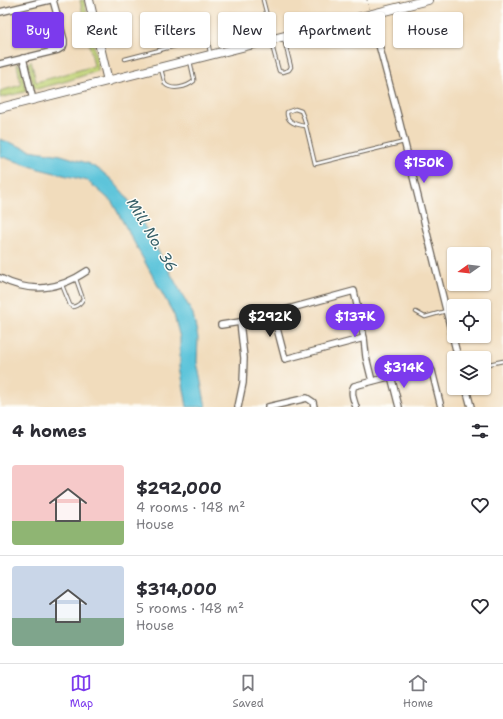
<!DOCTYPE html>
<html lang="en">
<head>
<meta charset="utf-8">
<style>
  :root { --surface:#fff; --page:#f7f7f7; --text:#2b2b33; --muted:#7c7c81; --line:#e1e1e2; --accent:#7c3aed }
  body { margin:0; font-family:"Shantell Sans",sans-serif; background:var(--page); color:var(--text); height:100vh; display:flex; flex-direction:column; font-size:15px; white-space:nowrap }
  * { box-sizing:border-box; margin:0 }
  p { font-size:13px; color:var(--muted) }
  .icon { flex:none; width:22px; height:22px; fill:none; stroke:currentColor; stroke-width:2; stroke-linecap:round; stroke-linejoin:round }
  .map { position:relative; height:407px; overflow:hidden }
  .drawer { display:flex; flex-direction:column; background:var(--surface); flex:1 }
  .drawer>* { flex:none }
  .guide { position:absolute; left:12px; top:12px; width:479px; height:36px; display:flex; gap:8px }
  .needle { width:26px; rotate:256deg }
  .tools { position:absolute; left:447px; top:247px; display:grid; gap:8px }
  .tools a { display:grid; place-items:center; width:44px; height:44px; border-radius:4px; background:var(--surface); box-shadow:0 1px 3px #0004; font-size:20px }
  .price { position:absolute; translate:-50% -34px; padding:0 9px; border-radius:14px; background:var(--accent); color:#fff; font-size:13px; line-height:26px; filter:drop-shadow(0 1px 2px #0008) }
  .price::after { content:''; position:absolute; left:50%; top:24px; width:12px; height:9px; margin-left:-6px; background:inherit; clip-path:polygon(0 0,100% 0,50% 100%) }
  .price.on { background:#222; color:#fff }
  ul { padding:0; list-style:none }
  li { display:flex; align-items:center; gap:12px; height:100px; padding:0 12px }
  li+li { border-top:1px solid var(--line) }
  li span { display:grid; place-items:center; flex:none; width:112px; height:80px; border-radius:4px; color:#555 }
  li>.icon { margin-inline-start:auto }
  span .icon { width:48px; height:48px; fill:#fffc; stroke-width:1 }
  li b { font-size:17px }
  h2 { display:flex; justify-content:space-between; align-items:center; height:48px; padding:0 12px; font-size:17px }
  .pill { padding:0 14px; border-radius:4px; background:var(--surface); box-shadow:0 1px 3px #0004; font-size:14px; line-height:36px }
  .pill.on { background:var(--accent); color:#fff }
  .tabs { display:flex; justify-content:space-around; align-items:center; height:56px; border-top:1px solid var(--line); background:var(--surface); font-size:11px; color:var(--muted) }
  .tabs a { display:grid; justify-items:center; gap:2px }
  .tabs .on { color:var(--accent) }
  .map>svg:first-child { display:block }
  .green { fill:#bed072; stroke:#6d7647 }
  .water { fill:#5dc4da; stroke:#3c707b }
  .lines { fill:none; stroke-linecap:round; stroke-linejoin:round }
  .lane-casing { stroke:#675f54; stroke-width:4.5 }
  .street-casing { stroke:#675f54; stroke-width:8 }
  .secondary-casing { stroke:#675f54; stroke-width:10 }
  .path { stroke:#675f54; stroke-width:1; stroke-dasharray:1 3; stroke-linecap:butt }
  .lane { stroke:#fff; stroke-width:2.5 }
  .street { stroke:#fff; stroke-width:5.5 }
  .secondary { stroke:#fff; stroke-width:8 }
  .labels { text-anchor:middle; stroke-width:3; stroke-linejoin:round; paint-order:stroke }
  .water-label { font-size:15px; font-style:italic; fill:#365f68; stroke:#fdfcf7 }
</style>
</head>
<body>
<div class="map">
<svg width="503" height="407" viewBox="0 0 503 407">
  <rect width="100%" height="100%" fill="#fdfcf7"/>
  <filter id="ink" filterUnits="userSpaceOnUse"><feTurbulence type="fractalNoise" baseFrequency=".025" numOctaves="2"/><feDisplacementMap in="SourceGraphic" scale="8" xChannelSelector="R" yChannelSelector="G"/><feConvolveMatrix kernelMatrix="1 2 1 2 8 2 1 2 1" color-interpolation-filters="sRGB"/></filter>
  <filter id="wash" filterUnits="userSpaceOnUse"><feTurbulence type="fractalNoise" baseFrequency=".012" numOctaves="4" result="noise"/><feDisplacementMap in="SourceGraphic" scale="16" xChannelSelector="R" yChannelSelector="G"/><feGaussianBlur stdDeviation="0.9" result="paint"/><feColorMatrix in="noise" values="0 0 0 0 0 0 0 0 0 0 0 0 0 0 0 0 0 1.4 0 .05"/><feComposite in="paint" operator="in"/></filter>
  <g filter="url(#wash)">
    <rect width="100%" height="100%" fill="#f1dcbc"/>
    <!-- green -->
    <g class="green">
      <path d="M 80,0 L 84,0 L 98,66 L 98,70 L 95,72 L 76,78 L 67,81 L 37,89 L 35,88 L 33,85 L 28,64 L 29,62 L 31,61 L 36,82 C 56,77 75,71 94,66 Z"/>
      <path d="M 17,64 L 19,64 L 21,67 L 26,90 L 24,92 L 0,98 L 0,91 L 21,85 Z"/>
    </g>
    <!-- water -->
    <path class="water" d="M 0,139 L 30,150 L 61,155 L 87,163 L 100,170 L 112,180 L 125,195 L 137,213 L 193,314 L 198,338 L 197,362 L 206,407 L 187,407 L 180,366 L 180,338 L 174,315 L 112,202 L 103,194 L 88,181 L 39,169 L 0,156 Z"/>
  </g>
  <g filter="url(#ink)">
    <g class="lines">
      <!-- lane casing -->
      <g class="lane-casing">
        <g id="lane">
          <path d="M 263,0 L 273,39"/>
          <path d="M 271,42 L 279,71 L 283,72 L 289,70 L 291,67 L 284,39"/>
          <path d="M 125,59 L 202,39 L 206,39 L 208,41 L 210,53"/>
          <path d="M 161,69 L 165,84 C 172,91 187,87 194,81 L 194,79 L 190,61"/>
          <path d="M 305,126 C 297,125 286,122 287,112 L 295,109 L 301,111 L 304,118 L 315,164 L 404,142"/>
          <path d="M 62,285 L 70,305 L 73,307 C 77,306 81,303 83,299 L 76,279"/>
          <path d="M 416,312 L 425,317 L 446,311"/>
          <path d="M 484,365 L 503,361"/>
        </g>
      </g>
      <!-- street casing -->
      <g class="street-casing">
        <g id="street">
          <path d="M 0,12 L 50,0"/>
          <path d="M 371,15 L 399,120 L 458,358"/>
          <path d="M 23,58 L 33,100"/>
          <path d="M 0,64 L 58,50 L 63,47 L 64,44 L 64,40 L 53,0"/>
          <path d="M 0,278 C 31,294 59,290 87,271"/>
          <path d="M 273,313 L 285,359 L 364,338"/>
          <path d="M 221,325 L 240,322 L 354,291 L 364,338 L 366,357 L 372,381"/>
          <path d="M 391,376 L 399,407"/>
          <path d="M 466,388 L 471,407"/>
          <path d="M 238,407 L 243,383 L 244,358 L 240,322"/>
          <path d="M 268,407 L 307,398 L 313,402 L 314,407"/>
          <path d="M 356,407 C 354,401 350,392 354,386 L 427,367 L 430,368 L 432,371 L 441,407"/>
        </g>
      </g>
      <!-- secondary casing -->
      <g class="secondary-casing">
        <g id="secondary">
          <path d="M 89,0 L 108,81"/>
          <path d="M 0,108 L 428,0"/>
        </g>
      </g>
      <!-- path -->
      <path class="path" d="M 367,0 L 369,9"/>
      <!-- lane -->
      <use href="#lane" class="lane"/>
      <!-- street -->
      <use href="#street" class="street"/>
      <!-- secondary -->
      <use href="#secondary" class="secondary"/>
    </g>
  </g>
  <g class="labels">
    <!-- water labels -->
    <g class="water-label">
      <text transform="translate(152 235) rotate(59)" y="5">Mill No. 36</text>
    </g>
  </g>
</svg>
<div class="tools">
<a><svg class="needle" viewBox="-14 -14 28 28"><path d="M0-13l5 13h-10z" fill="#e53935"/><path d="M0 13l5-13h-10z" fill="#7c7c81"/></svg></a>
<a><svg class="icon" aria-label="locate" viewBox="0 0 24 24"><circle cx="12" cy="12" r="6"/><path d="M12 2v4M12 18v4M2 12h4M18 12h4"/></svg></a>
<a><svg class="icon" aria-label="layers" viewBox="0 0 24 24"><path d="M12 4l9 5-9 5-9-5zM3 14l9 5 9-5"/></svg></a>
</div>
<b class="price" style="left:424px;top:184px">$150K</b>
<b class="price on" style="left:270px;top:338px">$292K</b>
<b class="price" style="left:355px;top:338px">$137K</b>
<b class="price" style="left:404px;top:389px">$314K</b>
<div class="guide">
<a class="pill on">Buy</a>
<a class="pill">Rent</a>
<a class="pill">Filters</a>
<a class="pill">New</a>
<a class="pill">Apartment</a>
<a class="pill">House</a>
</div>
</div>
<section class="drawer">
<h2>4 homes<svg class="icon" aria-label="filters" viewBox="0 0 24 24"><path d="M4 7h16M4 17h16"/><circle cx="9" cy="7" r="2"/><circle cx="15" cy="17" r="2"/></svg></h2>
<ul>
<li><span style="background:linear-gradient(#f6c9c9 70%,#8fb573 0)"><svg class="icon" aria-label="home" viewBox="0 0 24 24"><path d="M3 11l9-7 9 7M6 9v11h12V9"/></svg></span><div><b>$292,000</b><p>4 rooms · 148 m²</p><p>House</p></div><svg class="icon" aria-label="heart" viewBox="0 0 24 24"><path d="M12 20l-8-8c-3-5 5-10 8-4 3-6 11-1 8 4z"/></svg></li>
<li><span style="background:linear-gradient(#c9d6e8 65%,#7fa58c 0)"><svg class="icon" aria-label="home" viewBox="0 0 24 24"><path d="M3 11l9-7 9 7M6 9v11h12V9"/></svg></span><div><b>$314,000</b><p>5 rooms · 148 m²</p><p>House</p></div><svg class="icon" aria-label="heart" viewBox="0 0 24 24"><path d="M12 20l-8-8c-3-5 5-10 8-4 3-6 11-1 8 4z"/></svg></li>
</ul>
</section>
<nav class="tabs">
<a class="on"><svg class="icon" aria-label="map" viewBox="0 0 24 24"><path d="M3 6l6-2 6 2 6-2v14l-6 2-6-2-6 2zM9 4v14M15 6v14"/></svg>Map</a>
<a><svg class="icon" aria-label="saved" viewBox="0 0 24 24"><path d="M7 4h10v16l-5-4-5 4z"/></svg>Saved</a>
<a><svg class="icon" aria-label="home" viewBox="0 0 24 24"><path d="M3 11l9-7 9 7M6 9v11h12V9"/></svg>Home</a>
</nav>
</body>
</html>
